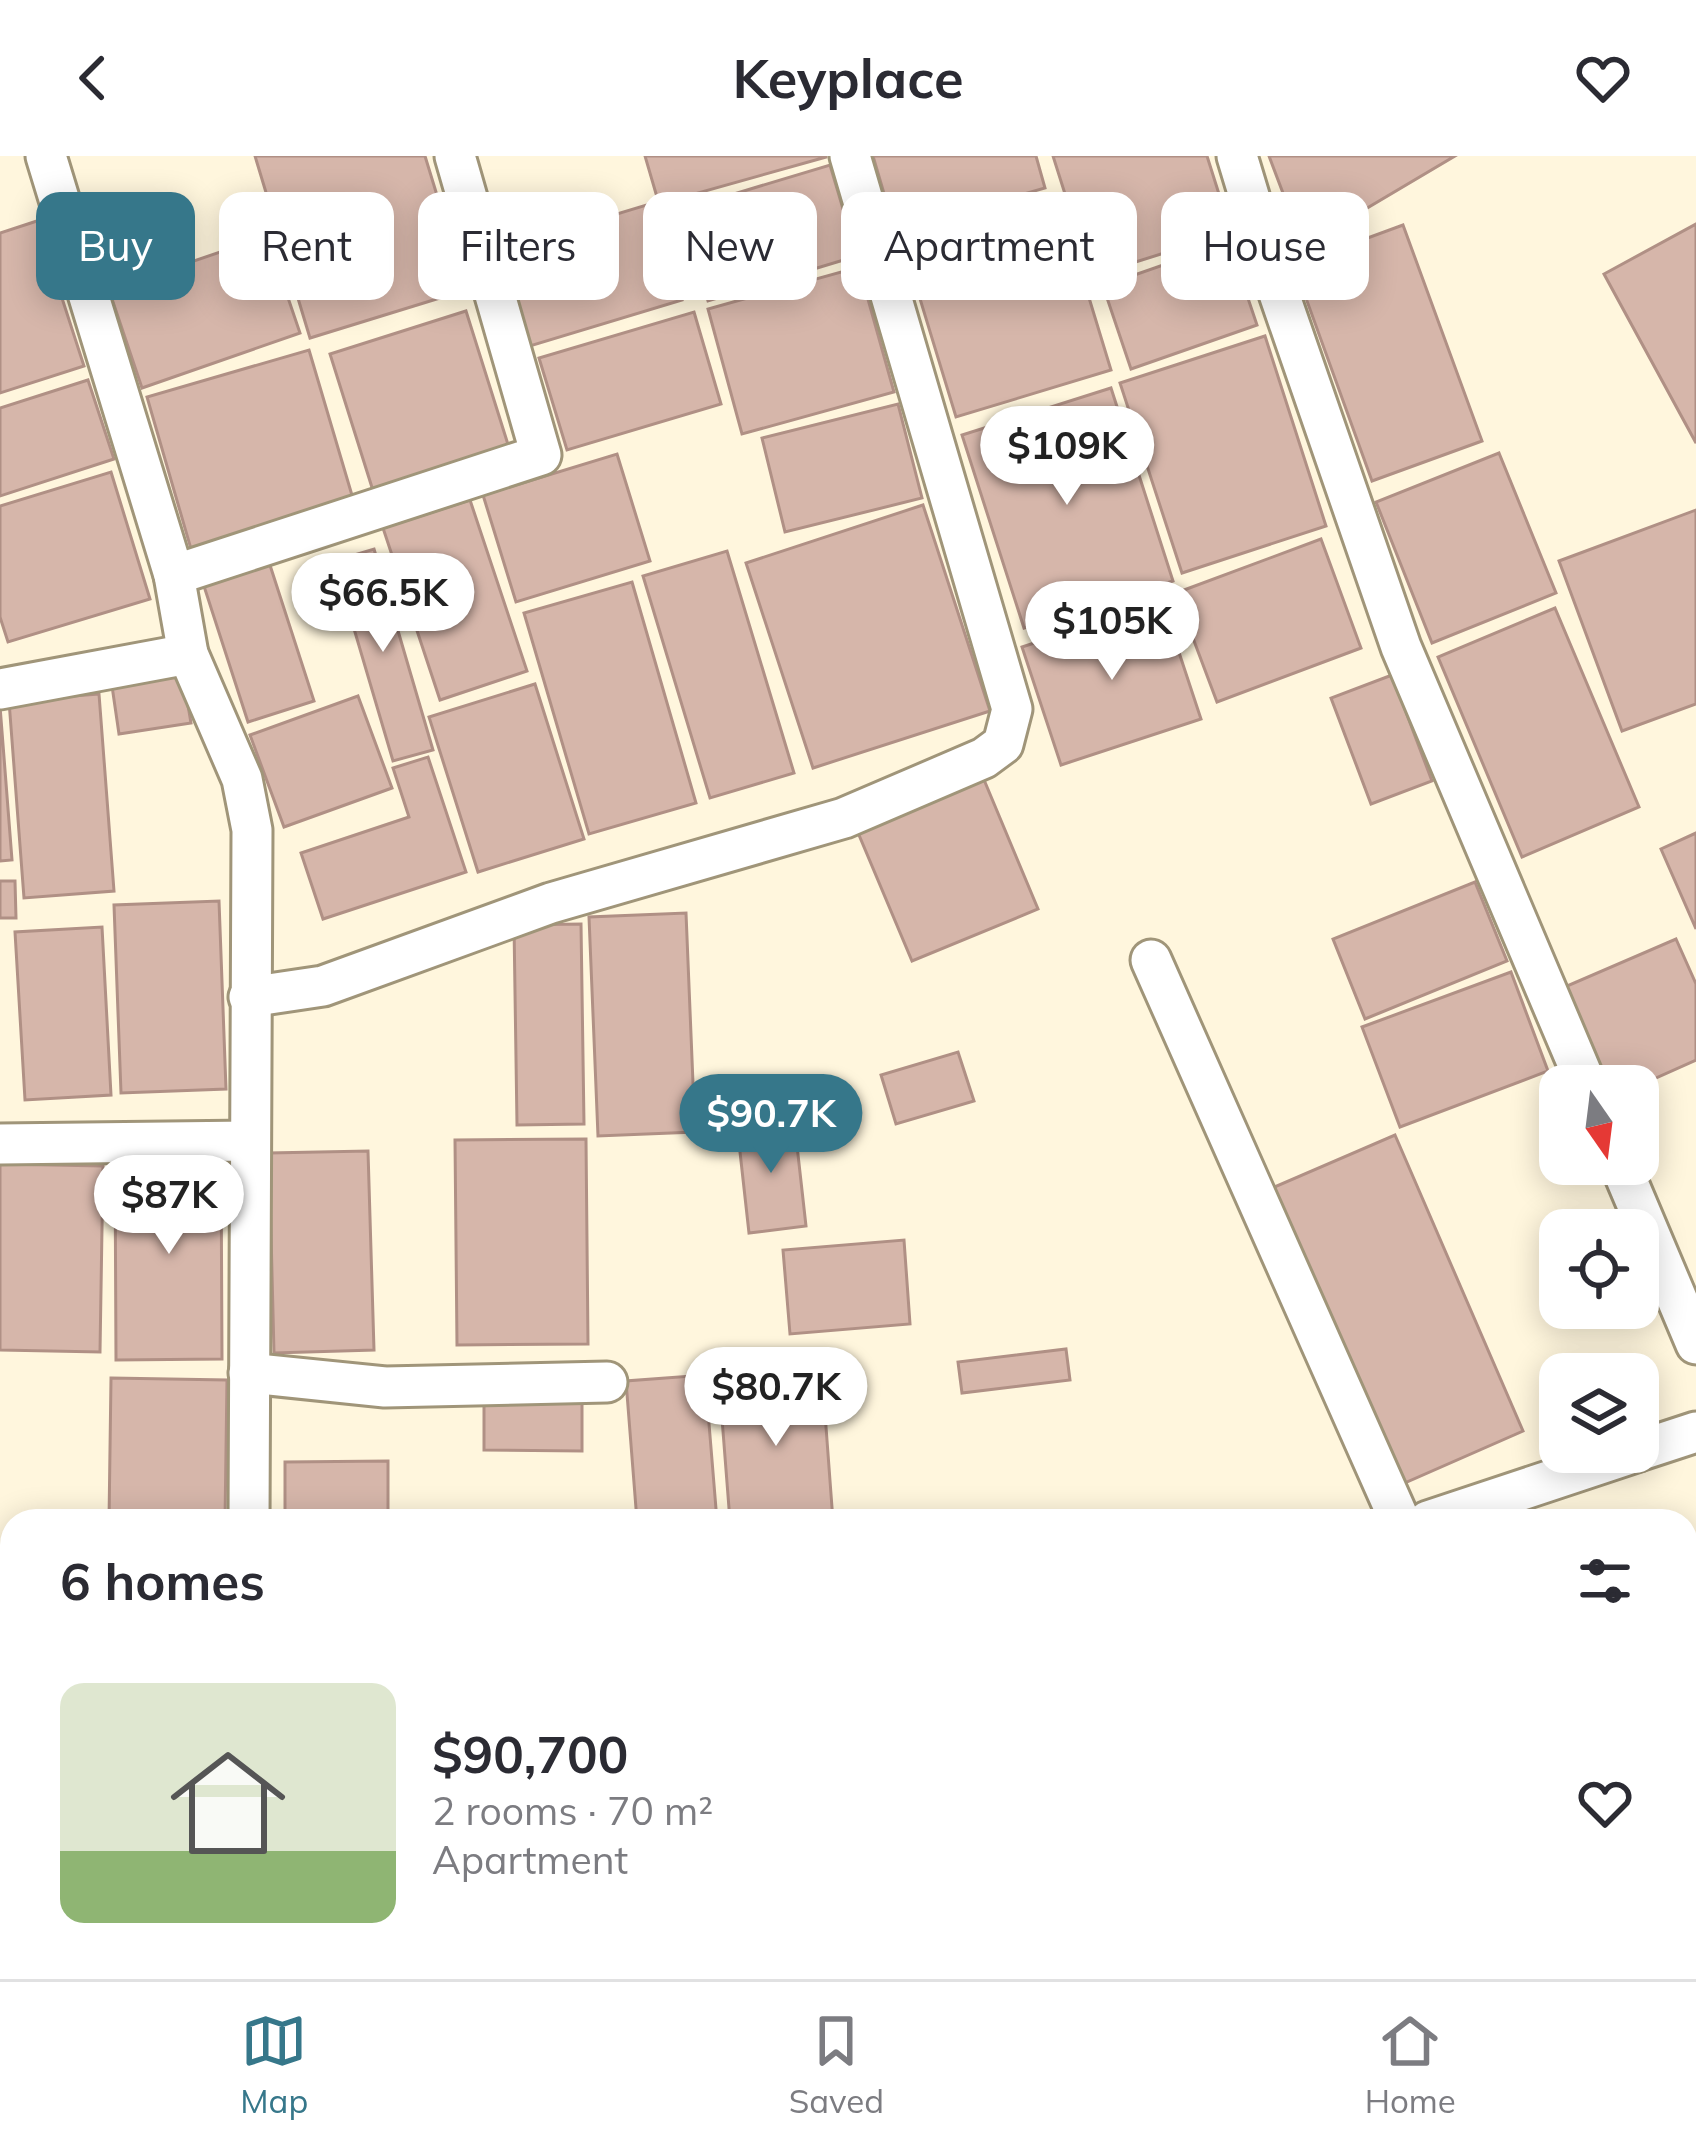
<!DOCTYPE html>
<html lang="en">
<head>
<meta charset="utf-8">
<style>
  :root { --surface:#fff; --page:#f2f2f3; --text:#2b2b33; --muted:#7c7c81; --line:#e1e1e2; --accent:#36778a }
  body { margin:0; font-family:Mulish,sans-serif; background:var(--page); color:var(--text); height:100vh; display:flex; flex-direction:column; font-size:45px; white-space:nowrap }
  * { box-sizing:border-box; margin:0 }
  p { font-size:39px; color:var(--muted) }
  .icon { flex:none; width:66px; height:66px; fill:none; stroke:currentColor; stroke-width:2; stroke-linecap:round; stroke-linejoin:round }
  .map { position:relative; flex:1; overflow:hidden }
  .side { position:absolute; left:0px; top:1353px; width:1698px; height:471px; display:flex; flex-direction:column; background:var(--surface); border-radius:36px 36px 0 0; box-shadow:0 6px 30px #0003 }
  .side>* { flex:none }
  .top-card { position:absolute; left:36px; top:36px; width:1626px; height:108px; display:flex; gap:24px }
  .needle { width:78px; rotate:166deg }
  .buttons { position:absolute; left:1539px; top:909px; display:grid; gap:24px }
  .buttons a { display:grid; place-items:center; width:120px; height:120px; border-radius:24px; background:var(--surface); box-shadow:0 6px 30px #0003; font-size:60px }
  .price { position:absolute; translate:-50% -102px; padding:0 27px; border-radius:42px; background:#fff; color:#222; font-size:39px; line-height:78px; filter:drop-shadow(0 3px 6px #0008) }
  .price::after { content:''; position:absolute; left:50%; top:72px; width:36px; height:27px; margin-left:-18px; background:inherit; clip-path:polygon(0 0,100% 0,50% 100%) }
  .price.active { background:var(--accent); color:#fff }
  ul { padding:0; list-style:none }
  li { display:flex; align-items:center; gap:36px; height:300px; padding:0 60px }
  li+li { border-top:3px solid var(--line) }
  li span { display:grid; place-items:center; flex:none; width:336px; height:240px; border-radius:24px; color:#555 }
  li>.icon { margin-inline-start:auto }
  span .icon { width:144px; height:144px; fill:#fffc; stroke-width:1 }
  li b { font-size:51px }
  h2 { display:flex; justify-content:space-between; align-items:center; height:144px; padding:0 60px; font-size:51px }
  .tag { padding:0 42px; border-radius:24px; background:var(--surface); box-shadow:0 6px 30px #0003; font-size:42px; line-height:108px }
  .tag.active { background:var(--accent); color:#fff }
  header { display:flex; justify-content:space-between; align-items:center; height:156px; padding:0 60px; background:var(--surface); font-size:54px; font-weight:700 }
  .menu { display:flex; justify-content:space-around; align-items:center; height:168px; border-top:3px solid var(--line); background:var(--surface); font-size:33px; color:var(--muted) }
  .menu a { display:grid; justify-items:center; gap:6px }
  .menu .active { color:var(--accent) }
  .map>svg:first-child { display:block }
  .building { fill:#d6b6aa; stroke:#b09085; stroke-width:3 }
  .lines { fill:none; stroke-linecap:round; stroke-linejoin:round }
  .minor-casing { stroke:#a09579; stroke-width:45 }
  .minor { stroke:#fff; stroke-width:39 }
</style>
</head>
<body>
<header><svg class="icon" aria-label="back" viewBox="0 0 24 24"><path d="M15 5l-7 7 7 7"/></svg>Keyplace<svg class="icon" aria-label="heart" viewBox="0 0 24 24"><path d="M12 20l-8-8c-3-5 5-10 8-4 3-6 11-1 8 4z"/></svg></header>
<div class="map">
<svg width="1696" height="1823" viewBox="0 0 1696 1823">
  <rect width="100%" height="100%" fill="#fff6dd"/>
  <!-- building -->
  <g class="building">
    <path d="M 255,0 L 425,0 L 466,134 L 310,182 Z"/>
    <path d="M 645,0 L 826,0 L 826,1 L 659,48 Z"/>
    <path d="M 873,0 L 1036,0 L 1045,32 L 895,75 Z"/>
    <path d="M 1053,0 L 1207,0 L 1231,76 L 1091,120 Z"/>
    <path d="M 1269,0 L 1455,0 L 1303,90 Z"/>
    <path d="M 830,9 L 857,100 L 708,145 L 681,54 Z"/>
    <path d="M 1058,40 L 1111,214 L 956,261 L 903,87 Z"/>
    <path d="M 653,47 L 682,144 L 530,190 L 501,93 Z"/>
    <path d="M 37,65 L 84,210 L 0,237 L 0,77 Z"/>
    <path d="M 1696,68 L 1696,287 L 1604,118 Z"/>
    <path d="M 1403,69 L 1482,285 L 1372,325 L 1294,109 Z"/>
    <path d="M 267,80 L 300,177 L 142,232 L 109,134 Z"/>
    <path d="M 1229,86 L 1257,169 L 1131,213 L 1103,130 Z"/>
    <path d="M 859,111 L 894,236 L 742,278 L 708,153 Z"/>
    <path d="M 466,155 L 511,298 L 375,341 L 330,198 Z"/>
    <path d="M 694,156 L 721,248 L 567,294 L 539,202 Z"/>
    <path d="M 1265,180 L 1326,370 L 1182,417 L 1120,227 Z"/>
    <path d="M 309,194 L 354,346 L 191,393 L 147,241 Z"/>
    <path d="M 88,224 L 114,303 L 0,340 L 0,252 Z"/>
    <path d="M 1111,232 L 1173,425 L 1024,472 L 962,279 Z"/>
    <path d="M 898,248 L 922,342 L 785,376 L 762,282 Z"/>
    <path d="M 1499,297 L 1556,437 L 1432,487 L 1376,346 Z"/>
    <path d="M 617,298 L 650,405 L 516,446 L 483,339 Z"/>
    <path d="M 111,316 L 150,443 L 8,486 L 0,461 L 0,350 Z"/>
    <path d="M 470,344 L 527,515 L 440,544 L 383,372 Z"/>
    <path d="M 923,349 L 990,555 L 813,612 L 746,407 Z"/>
    <path d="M 1696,354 L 1696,548 L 1622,575 L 1559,405 Z"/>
    <path d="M 1321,383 L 1361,492 L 1217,546 L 1176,437 Z"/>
    <path d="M 374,393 L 433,594 L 393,605 L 334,405 Z"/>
    <path d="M 727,395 L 794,617 L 710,642 L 643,420 Z"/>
    <path d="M 268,403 L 314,545 L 248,566 L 202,424 Z"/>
    <path d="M 632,426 L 696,647 L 589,678 L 524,457 Z"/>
    <path d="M 1162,445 L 1201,563 L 1061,609 L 1022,491 Z"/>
    <path d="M 1555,452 L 1639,651 L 1522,701 L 1438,501 Z"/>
    <path d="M 1392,519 L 1432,625 L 1371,648 L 1331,542 Z"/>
    <path d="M 183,520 L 191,567 L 119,578 L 112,530 Z"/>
    <path d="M 535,528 L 584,683 L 478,716 L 429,561 Z"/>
    <path d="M 99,538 L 114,735 L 24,742 L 9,545 Z"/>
    <path d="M 358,540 L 392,632 L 284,671 L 250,579 Z"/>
    <path d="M 0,550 L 12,704 L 0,705 Z"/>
    <path d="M 428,601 L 466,716 L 323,763 L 301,697 L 409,661 L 393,612 Z"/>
    <path d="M 977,607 L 1038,753 L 912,805 L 851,660 Z"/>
    <path d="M 1696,677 L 1696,773 L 1661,693 Z"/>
    <path d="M 0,725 L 15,725 L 16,762 L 0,762 Z"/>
    <path d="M 1475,726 L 1507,805 L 1365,863 L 1333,783 Z"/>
    <path d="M 219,745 L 226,933 L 121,937 L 114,749 Z"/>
    <path d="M 686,757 L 695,976 L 598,980 L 589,761 Z"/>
    <path d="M 581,768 L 584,968 L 517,969 L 514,769 Z"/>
    <path d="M 102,771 L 111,939 L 25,944 L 15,776 Z"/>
    <path d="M 1676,783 L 1696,828 L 1696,904 L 1638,930 L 1594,930 L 1553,836 Z"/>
    <path d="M 1511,816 L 1548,915 L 1400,971 L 1362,871 Z"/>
    <path d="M 958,896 L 974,945 L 896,968 L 881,919 Z"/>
    <path d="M 794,963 L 806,1070 L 749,1077 L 737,969 Z"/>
    <path d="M 1395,979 L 1523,1275 L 1400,1329 L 1272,1032 Z"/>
    <path d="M 586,983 L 588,1188 L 457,1189 L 455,984 Z"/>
    <path d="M 368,995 L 374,1194 L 274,1197 L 269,997 Z"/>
    <path d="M 221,998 L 222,1203 L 116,1204 L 115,999 Z"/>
    <path d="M 0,1008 L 103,1010 L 100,1196 L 0,1194 Z"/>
    <path d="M 904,1084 L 910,1168 L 790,1178 L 783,1094 Z"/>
    <path d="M 1066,1193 L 1070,1224 L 962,1237 L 958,1206 Z"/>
    <path d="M 822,1217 L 833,1365 L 730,1365 L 719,1224 Z"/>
    <path d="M 705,1219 L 717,1365 L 637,1365 L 626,1225 Z"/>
    <path d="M 111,1222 L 227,1224 L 225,1365 L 109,1365 Z"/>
    <path d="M 484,1233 L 582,1233 L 582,1295 L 484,1294 Z"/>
    <path d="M 388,1305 L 388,1365 L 285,1365 L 285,1306 Z"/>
    <path d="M 0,1479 L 12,1479 L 12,1812 L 86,1812 L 87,1823 L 0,1823 Z"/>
    <rect x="101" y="1812" width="119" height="11"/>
  </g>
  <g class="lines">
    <!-- minor casing -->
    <g class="minor-casing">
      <g id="minor">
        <path d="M 46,0 L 174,419 L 188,498 L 242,623 L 252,674 L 249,1365"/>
        <path d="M 1237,0 L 1276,129 L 1401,491 L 1587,930"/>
        <path d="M 174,419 L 541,299 L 455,0"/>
        <path d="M 0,533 L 188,498"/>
        <path d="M 1151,804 L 1400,1365"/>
        <path d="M 249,841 L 323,830 L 551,747 L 844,662 L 984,602 L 1003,588 L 1012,553 L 850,0"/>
        <path d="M 0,988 L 250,985"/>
        <path d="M 1620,1008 L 1696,1188"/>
        <path d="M 249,1217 L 385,1231 L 607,1226"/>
        <path d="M 1638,1295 L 1696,1276"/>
        <path d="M 1428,1365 L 1636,1296"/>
        <path d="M 248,1823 L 248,1812"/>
        <path d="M 318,1823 L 351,1812"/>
      </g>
    </g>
    <!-- minor -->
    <use href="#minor" class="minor"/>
  </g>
</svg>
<div class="buttons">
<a><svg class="needle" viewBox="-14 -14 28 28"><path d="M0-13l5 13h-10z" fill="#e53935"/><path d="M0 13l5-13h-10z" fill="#7c7c81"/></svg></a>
<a><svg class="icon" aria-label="locate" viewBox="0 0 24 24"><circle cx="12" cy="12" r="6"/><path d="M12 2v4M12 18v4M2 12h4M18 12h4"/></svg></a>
<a><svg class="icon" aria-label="layers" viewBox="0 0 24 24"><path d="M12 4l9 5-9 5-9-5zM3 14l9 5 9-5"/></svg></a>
</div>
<b class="price" style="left:1067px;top:352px">$109K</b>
<b class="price" style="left:383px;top:499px">$66.5K</b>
<b class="price" style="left:1112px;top:527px">$105K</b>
<b class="price active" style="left:771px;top:1020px">$90.7K</b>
<b class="price" style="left:169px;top:1101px">$87K</b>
<b class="price" style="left:776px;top:1293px">$80.7K</b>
<div class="top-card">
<a class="tag active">Buy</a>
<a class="tag">Rent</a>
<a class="tag">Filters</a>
<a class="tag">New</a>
<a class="tag">Apartment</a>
<a class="tag">House</a>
</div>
<section class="side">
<h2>6 homes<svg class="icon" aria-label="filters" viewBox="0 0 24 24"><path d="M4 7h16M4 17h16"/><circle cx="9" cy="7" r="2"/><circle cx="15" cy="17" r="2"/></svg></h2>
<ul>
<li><span style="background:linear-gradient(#dfe7d0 70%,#8fb573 0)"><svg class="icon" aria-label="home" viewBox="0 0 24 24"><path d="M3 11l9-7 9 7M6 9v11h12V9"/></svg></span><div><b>$90,700</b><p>2 rooms · 70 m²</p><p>Apartment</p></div><svg class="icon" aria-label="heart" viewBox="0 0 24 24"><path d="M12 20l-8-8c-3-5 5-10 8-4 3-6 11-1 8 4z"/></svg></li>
</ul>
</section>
</div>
<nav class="menu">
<a class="active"><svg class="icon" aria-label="map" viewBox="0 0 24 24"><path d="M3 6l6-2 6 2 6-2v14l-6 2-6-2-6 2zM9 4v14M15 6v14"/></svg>Map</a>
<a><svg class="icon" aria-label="saved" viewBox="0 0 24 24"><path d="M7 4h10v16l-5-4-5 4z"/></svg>Saved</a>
<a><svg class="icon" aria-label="home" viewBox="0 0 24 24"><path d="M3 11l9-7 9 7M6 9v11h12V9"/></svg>Home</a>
</nav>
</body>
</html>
